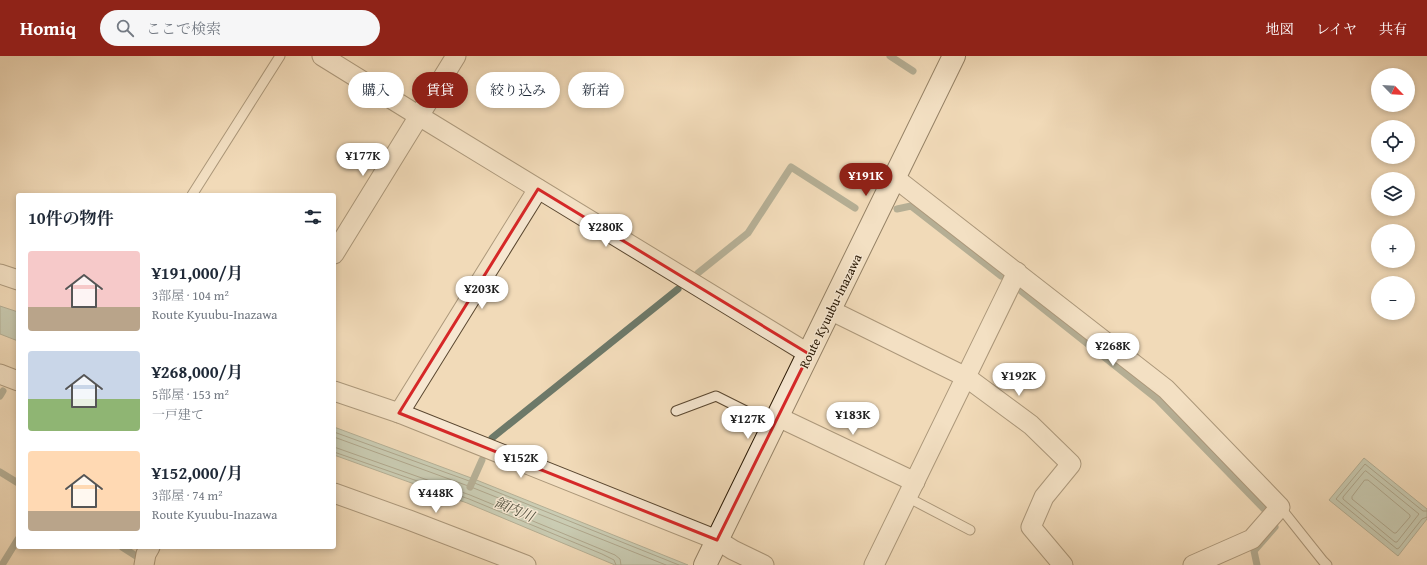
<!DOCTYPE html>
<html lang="ja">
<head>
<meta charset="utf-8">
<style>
  :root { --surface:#fff; --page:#f6f6f7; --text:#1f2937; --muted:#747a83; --accent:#8f2418 }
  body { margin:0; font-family:"Gentium Book Plus","Noto Serif JP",serif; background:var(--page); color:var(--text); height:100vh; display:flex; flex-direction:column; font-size:15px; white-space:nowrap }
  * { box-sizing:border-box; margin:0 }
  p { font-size:13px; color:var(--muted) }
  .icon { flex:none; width:22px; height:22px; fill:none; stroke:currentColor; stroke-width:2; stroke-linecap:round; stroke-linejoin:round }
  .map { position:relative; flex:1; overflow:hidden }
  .details { position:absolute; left:16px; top:137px; width:320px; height:356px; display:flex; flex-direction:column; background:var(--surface); border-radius:4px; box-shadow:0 2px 6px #0003 }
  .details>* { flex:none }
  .guide { position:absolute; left:348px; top:16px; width:380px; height:36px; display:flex; gap:8px }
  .needle { width:26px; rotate:115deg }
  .fabs { position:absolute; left:1371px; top:12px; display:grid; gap:8px }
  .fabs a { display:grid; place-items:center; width:44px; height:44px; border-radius:50%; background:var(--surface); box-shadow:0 2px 6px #0003; font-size:20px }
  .price { position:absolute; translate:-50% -34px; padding:0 9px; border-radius:14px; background:#fff; color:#222; font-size:13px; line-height:26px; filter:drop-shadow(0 1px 2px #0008) }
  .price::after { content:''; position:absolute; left:50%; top:24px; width:12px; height:9px; margin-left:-6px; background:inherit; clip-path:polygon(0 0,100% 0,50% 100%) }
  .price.on { background:var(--accent); color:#fff }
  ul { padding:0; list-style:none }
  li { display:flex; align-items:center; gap:12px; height:100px; padding:0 12px }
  li span { display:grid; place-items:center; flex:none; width:112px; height:80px; border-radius:4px; color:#555 }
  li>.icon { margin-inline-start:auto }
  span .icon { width:48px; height:48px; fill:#fffc; stroke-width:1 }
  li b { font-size:17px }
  h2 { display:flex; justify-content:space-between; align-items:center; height:48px; padding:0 12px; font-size:17px }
  .chip { padding:0 14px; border-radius:18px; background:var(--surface); box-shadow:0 2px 6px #0003; font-size:14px; line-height:36px }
  .chip.on { background:var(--accent); color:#fff }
  header { display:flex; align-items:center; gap:24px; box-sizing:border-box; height:56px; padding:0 20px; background:var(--accent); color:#fff }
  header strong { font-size:19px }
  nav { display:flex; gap:22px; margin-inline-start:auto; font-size:14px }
  .search { width:280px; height:36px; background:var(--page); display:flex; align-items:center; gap:10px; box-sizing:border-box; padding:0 14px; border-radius:22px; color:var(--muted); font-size:15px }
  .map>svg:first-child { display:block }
  .water { fill:#9bbbad; stroke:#6d7969 }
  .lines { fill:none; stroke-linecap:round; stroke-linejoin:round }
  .shore { stroke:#616858; stroke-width:1 }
  .stream { stroke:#6d7969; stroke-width:7 }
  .service-casing { stroke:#5a4730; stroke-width:11 }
  .minor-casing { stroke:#5a4730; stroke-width:21 }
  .secondary-casing { stroke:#271602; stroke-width:24 }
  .service { stroke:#f6e7d1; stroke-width:9 }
  .minor { stroke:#f6e7d1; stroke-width:19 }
  .secondary { stroke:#f6e7d1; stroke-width:22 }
  .marked { fill:none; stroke:#d62828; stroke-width:3; stroke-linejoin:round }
  .labels { text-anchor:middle; stroke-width:3; stroke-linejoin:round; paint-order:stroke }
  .street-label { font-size:13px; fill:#271602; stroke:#f6e7d1 }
  .water-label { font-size:14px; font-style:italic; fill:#50503e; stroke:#f6e7d1 }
</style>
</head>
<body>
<header>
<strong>Homiq</strong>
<div class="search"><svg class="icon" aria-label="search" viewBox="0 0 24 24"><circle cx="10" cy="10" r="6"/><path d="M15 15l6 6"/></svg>ここで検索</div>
<nav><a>地図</a><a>レイヤ</a><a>共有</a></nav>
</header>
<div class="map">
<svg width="1427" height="509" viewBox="0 0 1427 509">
  <rect width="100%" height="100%" fill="#f1dab8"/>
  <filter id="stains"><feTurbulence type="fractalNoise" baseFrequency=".005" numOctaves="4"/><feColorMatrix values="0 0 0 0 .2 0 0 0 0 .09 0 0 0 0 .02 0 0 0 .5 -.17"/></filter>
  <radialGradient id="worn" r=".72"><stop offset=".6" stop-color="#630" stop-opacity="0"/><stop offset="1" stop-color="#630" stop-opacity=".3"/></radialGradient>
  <!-- water -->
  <g class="water">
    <path d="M 0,250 L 18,256 L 18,285 L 0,278 Z"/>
    <path d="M 334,371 L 474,423 L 688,509 L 615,509 L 467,447 L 334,399 Z"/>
    <path d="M 1364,402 L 1427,453 L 1427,463 L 1398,500 L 1329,444 Z"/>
  </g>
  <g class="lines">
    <!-- shore -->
    <g class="shore">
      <path d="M 334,376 L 472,426 L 679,509"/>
      <path d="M 334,381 L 471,431 L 666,509"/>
      <path d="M 334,391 L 470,439 L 615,499 L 620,503 L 621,509"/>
      <path d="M 334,396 L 469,443 L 602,498 L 614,504 L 616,509"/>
      <path d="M 1366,415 L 1419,458 L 1397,486 L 1395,486 L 1343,443 L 1343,441 L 1364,416 Z"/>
      <path d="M 1365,424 L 1368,424 L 1410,459 L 1410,461 L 1396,477 L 1394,477 L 1352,443 L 1352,441 Z"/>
      <path d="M 1427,455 L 1423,455 L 1365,408 L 1336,443 L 1397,493 L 1399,492 L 1422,463 L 1427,461"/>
    </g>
    <!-- stream -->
    <g class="stream">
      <path d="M 890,0 L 913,15"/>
      <path d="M 897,153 L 911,150 L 1001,220"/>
      <path d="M 698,217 L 748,177 L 791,111 L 855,152"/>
      <path d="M 1021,235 L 1157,343 L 1264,453"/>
      <path d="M 0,340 L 3,335"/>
      <path d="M 492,382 L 678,233"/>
      <path d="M 0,416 L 18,427"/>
      <path d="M 470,431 L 482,404"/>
      <path d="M 122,491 L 136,500"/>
      <path d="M 2,509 L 18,483"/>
      <path d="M 1257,509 L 1254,495 L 1275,471"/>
    </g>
    <!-- service casing -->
    <g class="service-casing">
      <g id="service">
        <path d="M 192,139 L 280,0"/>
        <path d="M 676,355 L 716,340 L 774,369"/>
        <path d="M 907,441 L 970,474"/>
        <path d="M 1280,451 L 1323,505 L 1327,509"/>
      </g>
    </g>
    <!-- minor casing -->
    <g class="minor-casing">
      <g id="minor">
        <path d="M 322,0 L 419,60 L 809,298"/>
        <path d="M 895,122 L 1166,333 L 1280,451 L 1252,483 L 1193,509"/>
        <path d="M 334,198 L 456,0"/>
        <path d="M 0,218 L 18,224"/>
        <path d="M 830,254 L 966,321 L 1031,369 L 1071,408 L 1044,441 L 1031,471 L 1063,509"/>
        <path d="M 0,318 L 18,325"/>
        <path d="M 334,335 L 399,357 L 717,484 L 733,494 L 764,509"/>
        <path d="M 399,357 L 538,133"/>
        <path d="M 778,361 L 915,426"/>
        <path d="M 334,437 L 409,464 L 526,509"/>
        <path d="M 144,509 L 146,498 L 150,491"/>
        <path d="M 874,509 L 1017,216"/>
      </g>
    </g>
    <!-- secondary casing -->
    <g class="secondary-casing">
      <path id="secondary" d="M 705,509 L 954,0"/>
    </g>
    <!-- service -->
    <use href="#service" class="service"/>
    <!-- minor -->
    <use href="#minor" class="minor"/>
    <!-- secondary -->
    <use href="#secondary" class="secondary"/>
  </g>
  <!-- marked area -->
  <path d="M0 0H1427V509H0ZM 538,133 L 809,298 L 717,484 L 399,357 Z" fill="#f1dab8" fill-opacity=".55" fill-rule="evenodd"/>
  <path class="marked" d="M 538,133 L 809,298 L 717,484 L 399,357 Z"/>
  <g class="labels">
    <!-- street labels -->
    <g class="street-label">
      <text transform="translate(830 255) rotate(-64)" y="5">Route Kyuubu-Inazawa</text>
    </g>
    <!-- water labels -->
    <g class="water-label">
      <text transform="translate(514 453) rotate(23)" y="5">領内川</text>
    </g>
  </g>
  <rect width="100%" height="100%" filter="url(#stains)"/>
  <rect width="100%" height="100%" fill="url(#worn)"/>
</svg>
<div class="fabs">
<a><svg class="needle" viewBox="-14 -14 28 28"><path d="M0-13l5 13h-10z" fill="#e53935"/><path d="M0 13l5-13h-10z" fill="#747a83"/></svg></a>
<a><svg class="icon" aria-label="locate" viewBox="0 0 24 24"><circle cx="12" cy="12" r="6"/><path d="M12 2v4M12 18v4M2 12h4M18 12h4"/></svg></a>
<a><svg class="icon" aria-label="layers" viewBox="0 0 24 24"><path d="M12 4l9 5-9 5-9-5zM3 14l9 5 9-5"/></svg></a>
<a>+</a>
<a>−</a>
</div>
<b class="price" style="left:363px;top:121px">¥177K</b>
<b class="price on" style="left:866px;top:141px">¥191K</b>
<b class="price" style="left:606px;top:192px">¥280K</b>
<b class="price" style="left:482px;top:254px">¥203K</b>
<b class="price" style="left:1113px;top:311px">¥268K</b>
<b class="price" style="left:1019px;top:341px">¥192K</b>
<b class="price" style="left:853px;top:380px">¥183K</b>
<b class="price" style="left:748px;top:384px">¥127K</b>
<b class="price" style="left:521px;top:423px">¥152K</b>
<b class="price" style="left:436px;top:458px">¥448K</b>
<div class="guide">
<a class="chip">購入</a>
<a class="chip on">賃貸</a>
<a class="chip">絞り込み</a>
<a class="chip">新着</a>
</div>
<section class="details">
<h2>10件の物件<svg class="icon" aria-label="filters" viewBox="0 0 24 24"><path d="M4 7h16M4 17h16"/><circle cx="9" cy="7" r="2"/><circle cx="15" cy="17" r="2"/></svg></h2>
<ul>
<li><span style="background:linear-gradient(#f6c9c9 70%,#b9a48a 0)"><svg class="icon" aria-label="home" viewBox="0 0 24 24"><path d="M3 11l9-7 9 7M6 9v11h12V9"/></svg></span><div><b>¥191,000/月</b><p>3部屋 · 104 m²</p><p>Route Kyuubu-Inazawa</p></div></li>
<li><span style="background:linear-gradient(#c9d6e8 60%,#8fb573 0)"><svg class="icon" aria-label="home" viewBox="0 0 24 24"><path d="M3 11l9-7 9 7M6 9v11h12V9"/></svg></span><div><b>¥268,000/月</b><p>5部屋 · 153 m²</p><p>一戸建て</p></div></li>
<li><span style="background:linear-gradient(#ffd9b3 75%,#b9a48a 0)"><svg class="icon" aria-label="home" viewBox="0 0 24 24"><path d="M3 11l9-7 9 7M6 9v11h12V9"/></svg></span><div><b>¥152,000/月</b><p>3部屋 · 74 m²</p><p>Route Kyuubu-Inazawa</p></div></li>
</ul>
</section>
</div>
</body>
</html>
